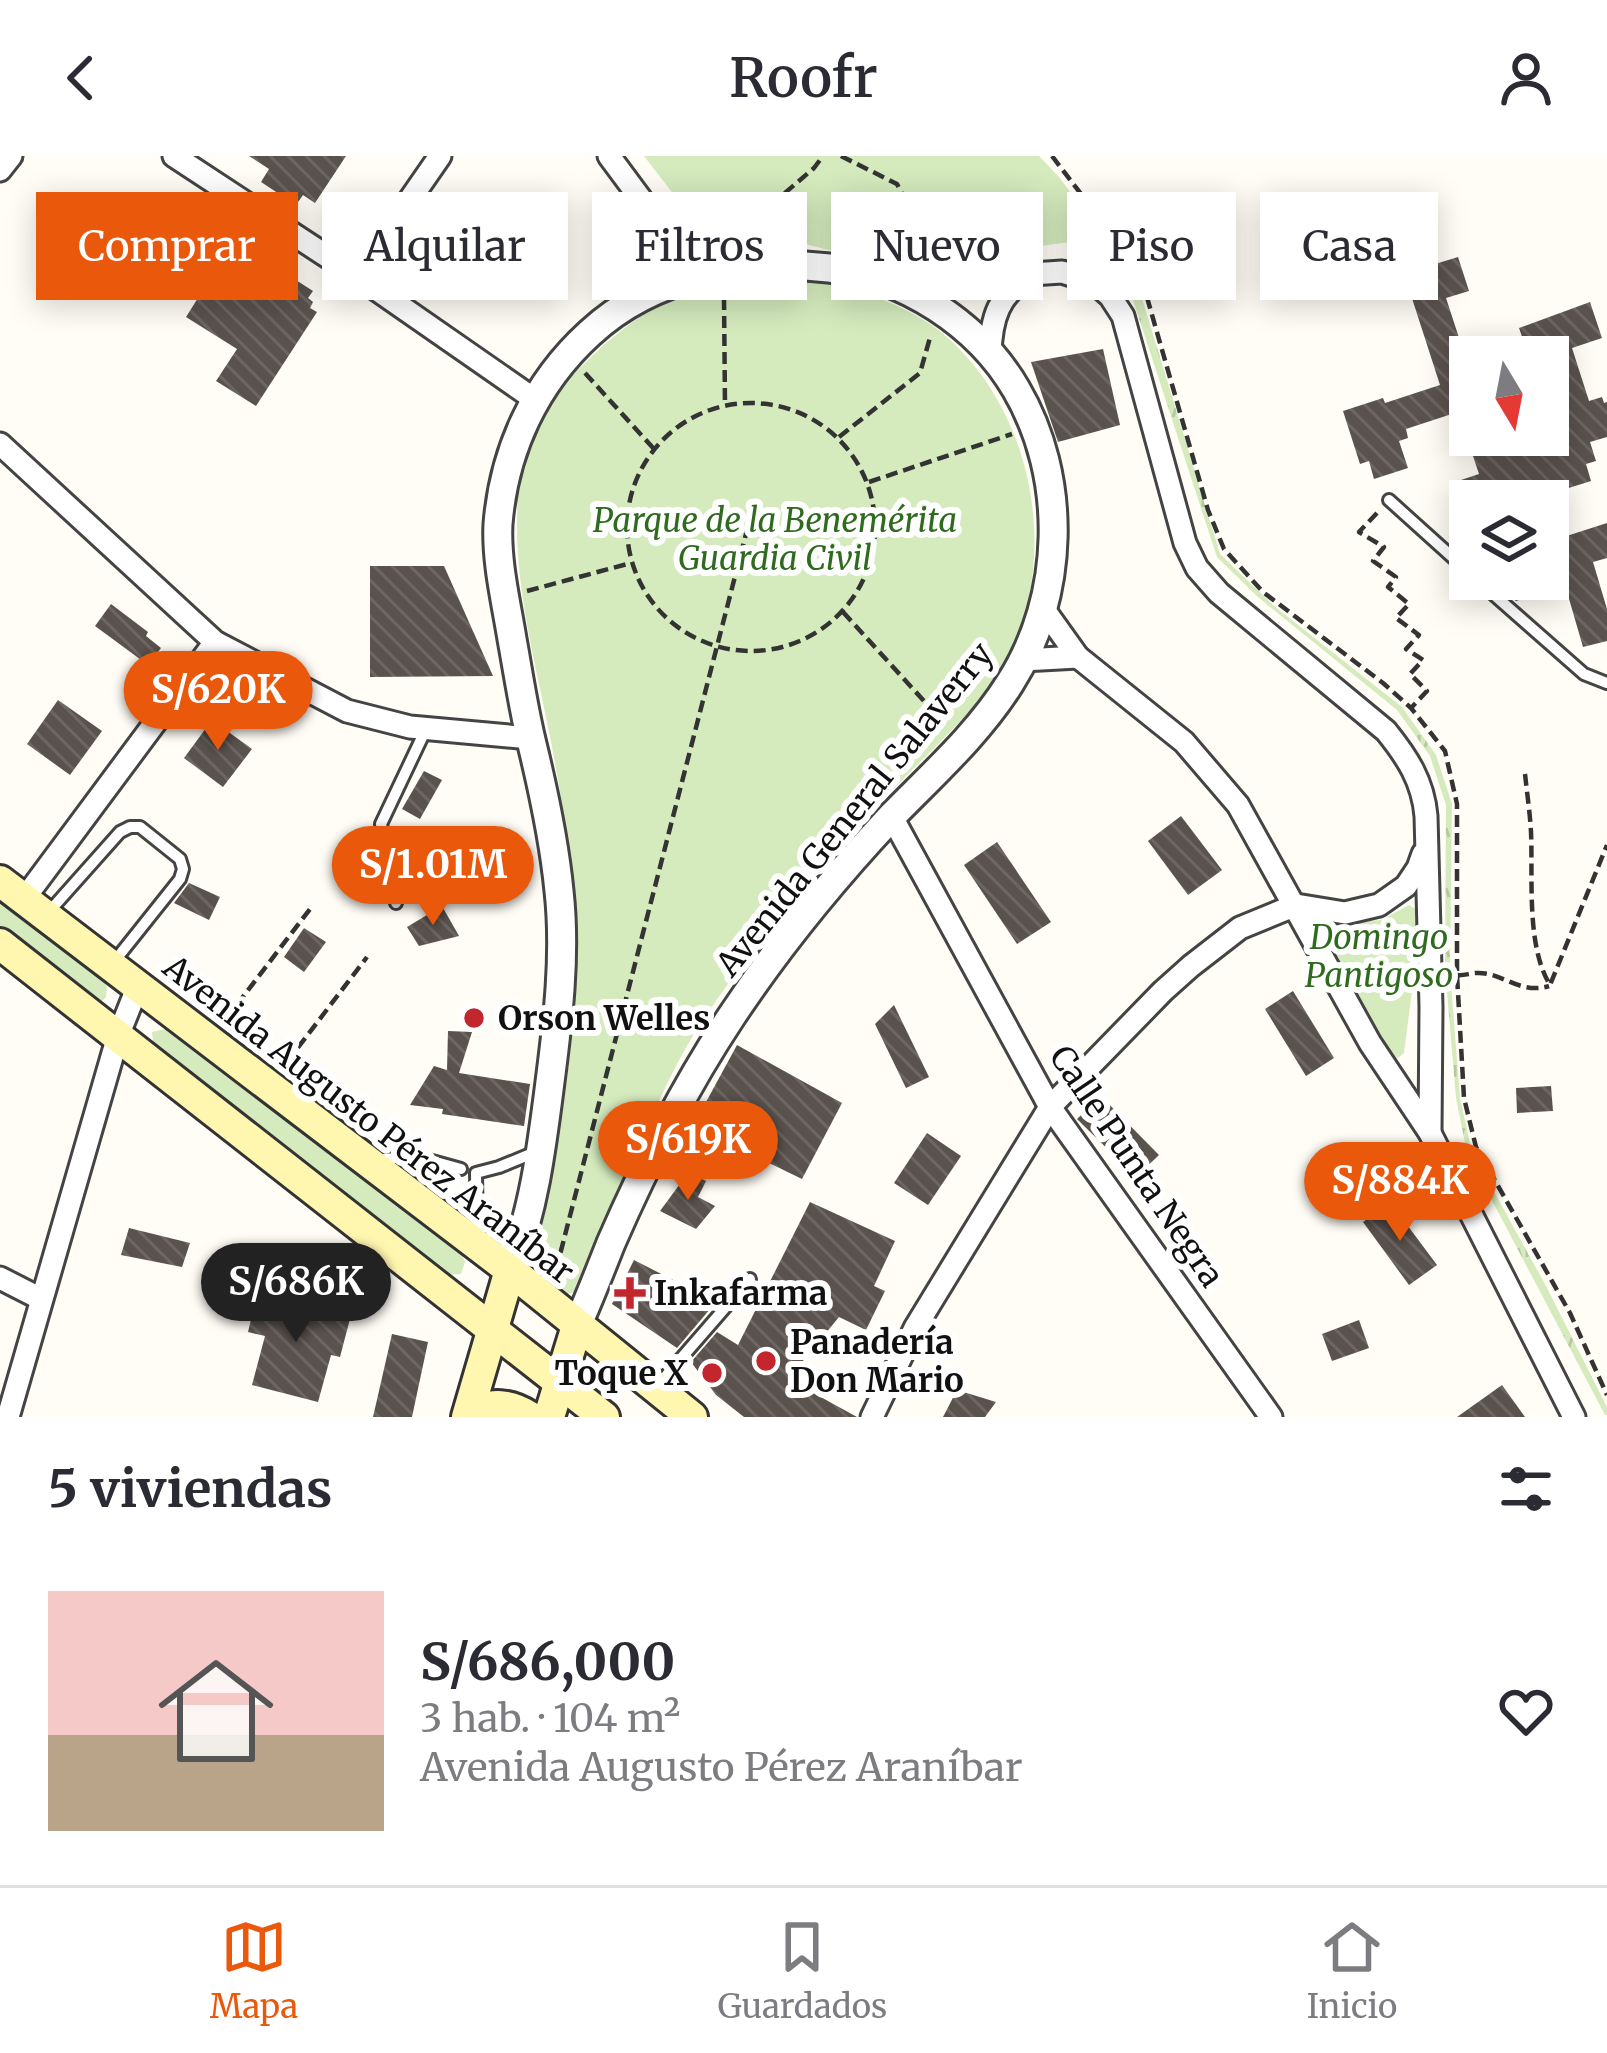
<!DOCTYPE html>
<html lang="es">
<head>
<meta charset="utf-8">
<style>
  :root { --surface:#fff; --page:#f7f7f7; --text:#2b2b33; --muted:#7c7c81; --line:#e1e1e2; --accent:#ea580c }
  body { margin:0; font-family:Merriweather,serif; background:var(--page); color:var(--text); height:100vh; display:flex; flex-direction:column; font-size:45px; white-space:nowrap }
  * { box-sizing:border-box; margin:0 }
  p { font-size:39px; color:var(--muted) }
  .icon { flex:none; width:66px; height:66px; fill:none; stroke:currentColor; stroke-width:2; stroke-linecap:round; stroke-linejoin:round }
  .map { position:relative; height:1261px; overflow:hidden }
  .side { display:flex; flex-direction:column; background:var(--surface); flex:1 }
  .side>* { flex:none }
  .hud { position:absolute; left:36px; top:36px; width:1536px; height:108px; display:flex; gap:24px }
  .needle { width:78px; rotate:170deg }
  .fabs { position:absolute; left:1449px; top:180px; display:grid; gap:24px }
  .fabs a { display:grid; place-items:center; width:120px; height:120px; border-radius:0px; background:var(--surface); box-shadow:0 6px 30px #0003; font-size:60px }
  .price { position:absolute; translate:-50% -102px; padding:0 27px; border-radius:42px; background:var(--accent); color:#fff; font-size:39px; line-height:78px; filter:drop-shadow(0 3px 6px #0008) }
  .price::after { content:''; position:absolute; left:50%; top:72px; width:36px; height:27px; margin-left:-18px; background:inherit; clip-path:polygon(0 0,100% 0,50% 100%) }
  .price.selected { background:#222; color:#fff }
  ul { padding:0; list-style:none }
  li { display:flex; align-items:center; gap:36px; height:300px; padding:0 48px }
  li+li { border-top:3px solid var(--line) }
  li span { display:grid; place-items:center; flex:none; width:336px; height:240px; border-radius:0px; color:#555 }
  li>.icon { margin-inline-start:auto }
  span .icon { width:144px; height:144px; fill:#fffc; stroke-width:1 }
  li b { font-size:51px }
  h2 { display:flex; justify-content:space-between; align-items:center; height:144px; padding:0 48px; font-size:51px }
  .chip { padding:0 42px; border-radius:0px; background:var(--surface); box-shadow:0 6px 30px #0003; font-size:42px; line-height:108px }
  .chip.selected { background:var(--accent); color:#fff }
  header { display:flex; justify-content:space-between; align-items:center; height:156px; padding:0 48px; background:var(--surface); font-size:54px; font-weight:600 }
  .menu { display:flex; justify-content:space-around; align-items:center; height:168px; border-top:3px solid var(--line); background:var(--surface); font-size:33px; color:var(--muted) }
  .menu a { display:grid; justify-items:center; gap:6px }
  .menu .selected { color:var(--accent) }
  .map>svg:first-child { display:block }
  .grass { fill:url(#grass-tufts) }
  .park { fill:#d5ebbd }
  .building { fill:url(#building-back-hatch) }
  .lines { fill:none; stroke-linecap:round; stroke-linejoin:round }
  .service-casing { stroke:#444; stroke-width:16 }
  .minor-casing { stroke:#444; stroke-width:27 }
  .tertiary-casing { stroke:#444; stroke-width:33 }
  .secondary-casing { stroke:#333; stroke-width:36 }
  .path { stroke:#333; stroke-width:4.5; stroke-dasharray:12 6; stroke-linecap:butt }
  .service { stroke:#fff; stroke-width:10 }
  .minor { stroke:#fff; stroke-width:21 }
  .tertiary { stroke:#fff; stroke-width:27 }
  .secondary { stroke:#fff6b0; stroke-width:30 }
  .poi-dot { fill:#c4262e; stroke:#fff; stroke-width:4.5 }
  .labels { text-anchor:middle; stroke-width:12; stroke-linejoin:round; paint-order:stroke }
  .park-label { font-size:33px; font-style:italic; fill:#2f6b1f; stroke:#fff }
  .street-label { font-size:33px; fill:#111; stroke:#fff }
  .poi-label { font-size:33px; font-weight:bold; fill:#111; stroke:#fff; text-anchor:start }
</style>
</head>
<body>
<header><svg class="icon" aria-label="back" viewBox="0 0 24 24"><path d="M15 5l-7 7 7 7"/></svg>Roofr<svg class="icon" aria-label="person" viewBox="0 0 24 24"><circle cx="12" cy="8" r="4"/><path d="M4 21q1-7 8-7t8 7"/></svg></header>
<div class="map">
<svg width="1607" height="1261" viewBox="0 0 1607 1261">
  <defs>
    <pattern id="grass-tufts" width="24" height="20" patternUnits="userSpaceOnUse" patternTransform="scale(3)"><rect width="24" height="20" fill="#d5ebbd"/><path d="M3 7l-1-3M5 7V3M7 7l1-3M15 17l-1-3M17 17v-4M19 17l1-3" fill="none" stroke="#b6c8a1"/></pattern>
    <pattern id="building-back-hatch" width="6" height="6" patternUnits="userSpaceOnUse" patternTransform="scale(3)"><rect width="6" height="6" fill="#5a524d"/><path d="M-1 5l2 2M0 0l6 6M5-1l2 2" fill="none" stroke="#6d6662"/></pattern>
  </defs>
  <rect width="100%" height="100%" fill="#fffdf5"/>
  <!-- grass -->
  <g class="grass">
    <path d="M 1121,104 L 1138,129 L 1220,398 L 1274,450 L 1402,551 L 1436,599 L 1452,648 L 1450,816 L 1460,942 L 1472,996 L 1546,1130 L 1607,1251 L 1607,1259 L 1605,1259 L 1467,997 L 1456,942 L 1445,812 L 1446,649 L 1430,600 L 1397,554 L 1258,441 L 1217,401 L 1132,141 L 1102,113 Z"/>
    <path d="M 0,741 L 99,817 L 107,831 L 106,841 L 100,847 L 0,771 Z"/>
  </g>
  <!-- park -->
  <g class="park">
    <path d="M 644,0 L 1039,0 L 1059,21 L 1104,81 L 893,111 L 794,85 L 745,89 L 711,87 Z"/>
    <path d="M 826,123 C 865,137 909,150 942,177 C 1035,254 1062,405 1004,510 C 985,544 935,591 907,619 C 854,674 803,731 756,791 C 725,831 693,874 671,920 C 637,988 610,1060 580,1129 L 575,1136 L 564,1139 L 528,1116 C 530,1094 537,1075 543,1054 C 547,1036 550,1018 554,1000 C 570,920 579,838 574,756 C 570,692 560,628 547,566 C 528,471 489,335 549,246 C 560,231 573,218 586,206 C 615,177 652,149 690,134 C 725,120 788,124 826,123 Z"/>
    <path d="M 1409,749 L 1422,757 L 1404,897 L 1398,902 L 1391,899 L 1325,777 L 1337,768 L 1381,764 Z"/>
    <path d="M 166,873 L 460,1095 L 465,1106 L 461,1118 L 449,1119 L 163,896 L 153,885 L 152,876 Z"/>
  </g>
  <!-- building -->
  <g class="building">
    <path d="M 249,0 L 346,0 L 315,47 L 303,39 L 296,49 L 261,26 L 269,13 Z"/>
    <path d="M 1407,83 L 1414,105 L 1429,100 L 1432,109 L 1458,101 L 1469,135 L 1446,142 L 1464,197 L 1470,194 L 1470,252 L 1406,273 L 1408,282 L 1399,285 L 1408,312 L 1374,323 L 1369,305 L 1360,308 L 1343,255 L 1383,242 L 1385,247 L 1440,229 L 1409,133 L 1405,135 L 1401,122 L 1390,125 L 1380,92 Z"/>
    <path d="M 225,99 L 276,131 L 285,117 L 313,135 L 308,142 L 313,146 L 310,152 L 317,156 L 256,250 L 216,225 L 237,193 L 186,161 Z"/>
    <path d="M 1590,146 L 1602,182 L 1572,192 L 1589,245 L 1602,241 L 1604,247 L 1607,246 L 1607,281 L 1590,286 L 1596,305 L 1586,308 L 1591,325 L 1527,345 L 1462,345 L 1455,326 L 1479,318 L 1466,279 L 1497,279 L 1502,292 L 1511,289 L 1513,294 L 1556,280 L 1551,264 L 1563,260 L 1548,213 L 1548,201 L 1529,201 L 1519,172 Z"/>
    <path d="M 1103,193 L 1120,269 L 1058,286 L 1031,206 Z"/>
    <path d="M 1607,367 L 1607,402 L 1593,406 L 1607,453 L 1607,485 L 1583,491 L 1565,429 L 1516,445 L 1503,434 L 1499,423 L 1548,423 L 1548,386 Z"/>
    <path d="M 370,410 L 444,410 L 493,520 L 370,521 Z"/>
    <path d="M 111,448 L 148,476 L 146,480 L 161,492 L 148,509 L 95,470 Z"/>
    <path d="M 58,544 L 102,575 L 70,619 L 27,588 Z"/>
    <path d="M 212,564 L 252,593 L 223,631 L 184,602 Z"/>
    <path d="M 424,615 L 442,624 L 420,663 L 402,653 Z"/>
    <path d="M 1181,660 L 1222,714 L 1188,739 L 1148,685 Z"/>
    <path d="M 490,686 L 493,711 L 452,715 L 449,690 Z"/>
    <path d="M 997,686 L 1051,766 L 1017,788 L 964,709 Z"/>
    <path d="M 189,727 L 220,741 L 209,764 L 174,747 Z"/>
    <path d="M 442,750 L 459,780 L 419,790 L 407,771 Z"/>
    <path d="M 304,772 L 326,786 L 304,816 L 284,801 Z"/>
    <path d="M 1293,835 L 1334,902 L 1306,920 L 1265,853 Z"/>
    <path d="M 894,849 L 929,921 L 906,932 L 875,868 Z"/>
    <path d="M 448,875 L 472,876 L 459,917 L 530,928 L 524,970 L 442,958 L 443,953 L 410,949 L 434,910 L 447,914 Z"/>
    <path d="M 737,889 L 842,947 L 802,1023 L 693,970 Z"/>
    <path d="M 1551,930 L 1553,955 L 1517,957 L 1516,932 Z"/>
    <path d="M 1101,940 L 1159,999 L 1136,1021 L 1077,963 Z"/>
    <path d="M 927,977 L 961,1000 L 928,1049 L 894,1027 Z"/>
    <path d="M 688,1017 L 706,1025 L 698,1041 L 715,1050 L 696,1073 L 660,1055 Z"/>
    <path d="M 810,1046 L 895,1085 L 874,1130 L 885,1135 L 866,1174 L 839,1161 L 788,1223 L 857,1261 L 744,1261 L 716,1239 L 691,1206 L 717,1176 L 738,1189 Z"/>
    <path d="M 1390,1046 L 1437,1109 L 1409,1129 L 1363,1066 Z"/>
    <path d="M 129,1072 L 190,1087 L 182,1111 L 121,1099 Z"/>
    <path d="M 634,1104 L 716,1146 L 677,1192 L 612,1148 Z"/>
    <path d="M 258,1135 L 351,1159 L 340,1201 L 331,1199 L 318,1246 L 252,1229 L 265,1180 L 248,1176 Z"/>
    <path d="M 1359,1164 L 1369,1192 L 1332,1205 L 1322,1178 Z"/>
    <path d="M 392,1178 L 428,1186 L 412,1261 L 373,1261 Z"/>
    <path d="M 1502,1229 L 1525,1261 L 1457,1261 Z"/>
    <path d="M 957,1234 L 996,1246 L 985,1261 L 943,1261 Z"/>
  </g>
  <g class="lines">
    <!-- service casing -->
    <g class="service-casing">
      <g id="service">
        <path d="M 1389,344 L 1470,417"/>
        <path d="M 1476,423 L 1584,518 L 1607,527"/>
        <path d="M 396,747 L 381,668 L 426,573"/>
        <path d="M 47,758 L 120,676 L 130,671 L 140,671 L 180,703 L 183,713 L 180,723 L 113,807"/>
        <path d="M 376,1004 L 414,1000 L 461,1013"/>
        <path d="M 477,1082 L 476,1017 L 499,1011 L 538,995"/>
        <path d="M 658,1229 L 750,1123"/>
      </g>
    </g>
    <!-- minor casing -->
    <g class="minor-casing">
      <g id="minor">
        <path d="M 174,0 L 357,120 L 534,243"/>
        <path d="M 609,0 L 675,89 L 711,116"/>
        <path d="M 0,14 L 11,0"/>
        <path d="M 357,120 L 440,0"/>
        <path d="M 893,127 L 1062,116 L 1094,126 L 1110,140 L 1123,160 L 1185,387 L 1197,412 L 1219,437 L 1386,575 C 1407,601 1423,625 1426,660 L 1431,851 L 1430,977"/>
        <path d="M 990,198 C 991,164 998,136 1032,120"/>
        <path d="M 0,288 L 215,486 L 347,555 L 410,571 L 530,582"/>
        <path d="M 1043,452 L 1078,501 L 1184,586 L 1238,649 L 1370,887 L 1430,977 L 1574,1261"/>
        <path d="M 1023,504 L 1078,501"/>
        <path d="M 892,661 L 1050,951 L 1271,1261"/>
        <path d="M 24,743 L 215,486"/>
        <path d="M 0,1122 L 41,1143"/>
        <path d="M 8,1261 L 118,880 L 138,830"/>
        <path d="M 872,1261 L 915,1172 L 1050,951 L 1163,835 L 1191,810 L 1240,772 L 1296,749 L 1345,757 L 1379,749 L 1406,730 L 1418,712 L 1423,698"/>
      </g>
    </g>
    <!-- tertiary casing -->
    <g class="tertiary-casing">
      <path id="tertiary" d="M 510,1114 C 534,1055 542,989 550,926 C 558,864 566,798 559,735 C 554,684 543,633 531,584 C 523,550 518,516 512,483 C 506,446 496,405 498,368 C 504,294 535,227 590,177 C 654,118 745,102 829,112 C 904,120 978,168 1016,233 C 1068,321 1065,441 1010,527 C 979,577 932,619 891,661 C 833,723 778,790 731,861 C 684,932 645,1009 611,1087 C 600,1115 589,1143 577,1170"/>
    </g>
    <!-- secondary casing -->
    <g class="secondary-casing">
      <g id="secondary">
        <path d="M 0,725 L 510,1114 L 692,1261"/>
        <path d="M 0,788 L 604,1261"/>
        <path d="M 467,1261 L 510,1114"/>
        <path d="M 472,1261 C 489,1244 512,1249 530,1261"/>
        <path d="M 549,1261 L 577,1170"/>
      </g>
    </g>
    <!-- path -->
    <g class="path">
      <path d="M 841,0 L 897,28 L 916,65 L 929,103"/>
      <path d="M 1052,0 L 1123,93 L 1104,104"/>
      <path d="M 730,84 L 814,12 L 823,0"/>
      <path d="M 1123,93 L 1144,131 L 1208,354 L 1224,393 L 1263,436 L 1383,527 L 1411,552 L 1445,595 L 1457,648 L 1457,819 L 1464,942 L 1476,991 L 1570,1157 L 1607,1239"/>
      <path d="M 724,142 L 725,250"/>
      <path d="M 585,217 L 654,293"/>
      <circle cx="751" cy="371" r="124"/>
      <path d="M 839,281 L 920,217 L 931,178"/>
      <path d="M 869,326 L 1012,278"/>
      <path d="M 1377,357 L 1359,376 L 1384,391 L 1373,405 L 1396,421 L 1388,431 L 1409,448 L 1396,462 L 1419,479 L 1406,493 L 1423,504 L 1410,518 L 1427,535 L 1411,552"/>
      <path d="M 527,435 L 631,407"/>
      <path d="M 843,456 L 944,567"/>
      <path d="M 1525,618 C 1527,637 1530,657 1531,676 C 1533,722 1526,790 1550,829 L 1607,689"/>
      <path d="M 1457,819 C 1464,820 1470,817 1477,817 C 1502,816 1520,839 1549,830"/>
      <path d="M 226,863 L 310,753"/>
      <path d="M 287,906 L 367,801"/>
      <path d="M 556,1114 L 747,374"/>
    </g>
    <!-- service -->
    <use href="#service" class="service"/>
    <!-- minor -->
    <use href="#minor" class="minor"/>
    <!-- tertiary -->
    <use href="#tertiary" class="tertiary"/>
    <!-- secondary -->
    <use href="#secondary" class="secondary"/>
  </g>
  <!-- markers -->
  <g class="poi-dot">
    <circle cx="474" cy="862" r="12"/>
    <path d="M624 1119h12v12h12v12h-12v12h-12v-12h-12v-12h12z"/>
    <circle cx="766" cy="1205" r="12"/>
    <circle cx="712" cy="1217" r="12"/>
  </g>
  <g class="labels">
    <!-- park labels -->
    <g class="park-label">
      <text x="775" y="376">Parque de la Benemérita<tspan x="775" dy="38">Guardia Civil</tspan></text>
      <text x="1379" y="793">Domingo<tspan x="1379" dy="38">Pantigoso</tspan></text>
    </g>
    <!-- street labels -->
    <g class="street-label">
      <text transform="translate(854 653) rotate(-51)" y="12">Avenida General Salaverry</text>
      <text transform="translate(369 963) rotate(38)" y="12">Avenida Augusto Pérez Araníbar</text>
      <text transform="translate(1137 1010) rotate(56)" y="12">Calle Punta Negra</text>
    </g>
    <!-- poi labels -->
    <g class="poi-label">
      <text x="498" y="874">Orson Welles</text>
      <text x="654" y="1149">Inkafarma</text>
      <text x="790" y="1198">Panadería<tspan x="790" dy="38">Don Mario</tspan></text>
      <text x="688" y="1229" text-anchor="end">Toque X</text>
    </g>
  </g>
</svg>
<div class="fabs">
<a><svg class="needle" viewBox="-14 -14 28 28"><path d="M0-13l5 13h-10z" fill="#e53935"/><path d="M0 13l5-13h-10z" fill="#7c7c81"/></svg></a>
<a><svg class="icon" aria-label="layers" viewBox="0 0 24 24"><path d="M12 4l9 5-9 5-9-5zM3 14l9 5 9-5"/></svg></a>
</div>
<b class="price" style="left:218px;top:597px">S/620K</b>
<b class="price" style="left:433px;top:772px">S/1.01M</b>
<b class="price" style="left:688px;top:1047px">S/619K</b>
<b class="price" style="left:1400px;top:1088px">S/884K</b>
<b class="price selected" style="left:296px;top:1189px">S/686K</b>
<div class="hud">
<a class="chip selected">Comprar</a>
<a class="chip">Alquilar</a>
<a class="chip">Filtros</a>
<a class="chip">Nuevo</a>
<a class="chip">Piso</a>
<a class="chip">Casa</a>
</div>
</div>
<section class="side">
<h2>5 viviendas<svg class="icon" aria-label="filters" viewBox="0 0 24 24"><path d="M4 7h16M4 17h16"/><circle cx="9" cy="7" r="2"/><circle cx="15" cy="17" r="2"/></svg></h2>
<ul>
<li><span style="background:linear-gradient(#f6c9c9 60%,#b9a48a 0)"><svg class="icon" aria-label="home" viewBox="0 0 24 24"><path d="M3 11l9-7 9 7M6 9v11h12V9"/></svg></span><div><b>S/686,000</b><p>3 hab. · 104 m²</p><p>Avenida Augusto Pérez Araníbar</p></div><svg class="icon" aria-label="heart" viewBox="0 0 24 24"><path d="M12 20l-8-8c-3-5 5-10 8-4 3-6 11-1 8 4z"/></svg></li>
</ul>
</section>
<nav class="menu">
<a class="selected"><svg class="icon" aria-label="map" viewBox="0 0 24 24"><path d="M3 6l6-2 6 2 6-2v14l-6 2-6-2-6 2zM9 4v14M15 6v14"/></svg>Mapa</a>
<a><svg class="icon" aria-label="saved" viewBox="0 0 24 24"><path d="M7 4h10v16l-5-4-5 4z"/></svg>Guardados</a>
<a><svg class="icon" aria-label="home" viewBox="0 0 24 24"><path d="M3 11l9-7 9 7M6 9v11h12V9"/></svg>Inicio</a>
</nav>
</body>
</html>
